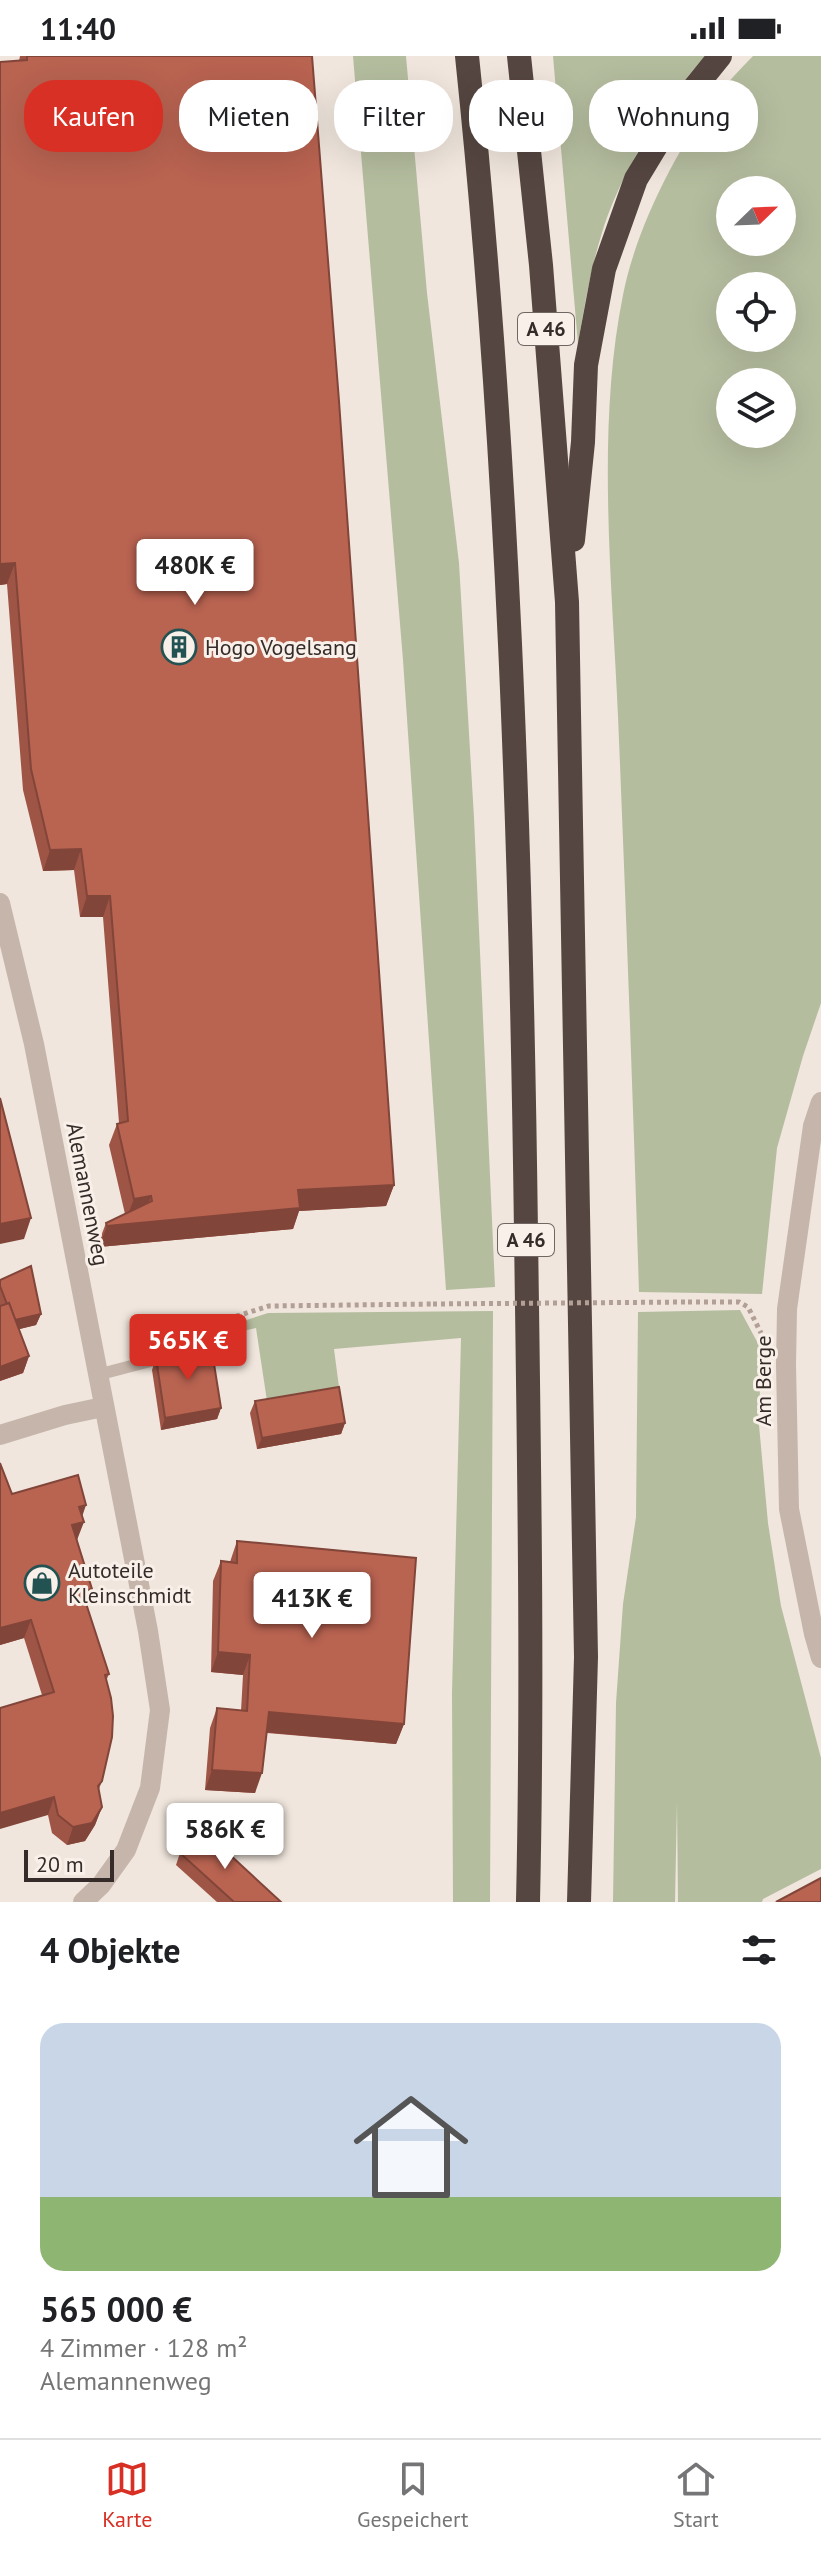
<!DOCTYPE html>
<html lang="de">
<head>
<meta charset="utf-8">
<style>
  :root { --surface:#fff; --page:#f2f2f2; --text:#202124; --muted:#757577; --line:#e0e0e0; --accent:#d93025 }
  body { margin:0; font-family:"PT Sans",sans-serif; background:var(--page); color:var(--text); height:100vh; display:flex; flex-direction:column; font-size:30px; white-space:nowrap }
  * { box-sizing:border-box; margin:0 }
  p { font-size:26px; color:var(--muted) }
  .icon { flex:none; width:44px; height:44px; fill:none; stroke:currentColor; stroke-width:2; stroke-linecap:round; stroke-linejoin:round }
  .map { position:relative; height:1846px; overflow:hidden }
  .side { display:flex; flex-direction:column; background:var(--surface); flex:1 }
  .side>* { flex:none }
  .hud { position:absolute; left:24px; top:24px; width:774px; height:72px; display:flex; gap:16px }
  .needle { width:52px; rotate:67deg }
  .tools { position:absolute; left:716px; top:120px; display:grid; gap:16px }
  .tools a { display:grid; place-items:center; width:80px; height:80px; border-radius:50%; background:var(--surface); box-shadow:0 8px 32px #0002; font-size:40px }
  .scale { position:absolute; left:24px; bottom:20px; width:90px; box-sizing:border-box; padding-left:8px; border:4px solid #352c29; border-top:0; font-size:22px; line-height:28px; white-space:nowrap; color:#352c29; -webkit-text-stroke:6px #f8f0e9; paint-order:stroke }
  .price { position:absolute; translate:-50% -68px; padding:0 18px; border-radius:8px; background:#fff; color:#222; font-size:26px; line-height:52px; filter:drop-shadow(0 2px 4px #0008) }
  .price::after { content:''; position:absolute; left:50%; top:48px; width:24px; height:18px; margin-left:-12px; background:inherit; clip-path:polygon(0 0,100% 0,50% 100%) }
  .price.on { background:var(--accent); color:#fff }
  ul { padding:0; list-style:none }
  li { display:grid; align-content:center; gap:16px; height:424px; padding:0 40px }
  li+li { border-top:2px solid var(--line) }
  li span { display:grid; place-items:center; height:248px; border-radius:24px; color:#555 }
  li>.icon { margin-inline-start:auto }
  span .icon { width:144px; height:144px; fill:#fffc; stroke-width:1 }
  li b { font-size:34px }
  h2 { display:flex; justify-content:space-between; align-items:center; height:96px; padding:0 40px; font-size:34px }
  .chip { padding:0 28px; border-radius:32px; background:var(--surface); box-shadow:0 8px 32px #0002; font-size:28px; line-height:72px }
  .chip.on { background:var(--accent); color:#fff }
  .status { display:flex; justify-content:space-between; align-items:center; height:56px; padding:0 40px; background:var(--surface); direction:ltr }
  .status svg { height:22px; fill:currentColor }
  .menu { display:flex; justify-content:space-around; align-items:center; height:112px; border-top:2px solid var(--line); background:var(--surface); font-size:22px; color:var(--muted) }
  .menu a { display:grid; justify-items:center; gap:4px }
  .menu .on { color:var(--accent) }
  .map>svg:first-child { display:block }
  .green { fill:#b5bd9f; fill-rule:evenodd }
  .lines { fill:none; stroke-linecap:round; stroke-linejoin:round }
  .path { stroke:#b29f95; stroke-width:5; stroke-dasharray:4 4; stroke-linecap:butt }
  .service { stroke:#c6b5aa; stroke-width:12 }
  .minor { stroke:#c6b5aa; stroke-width:20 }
  .motorway { stroke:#554641; stroke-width:24 }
  .path-bridge { stroke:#b29f95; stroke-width:5; stroke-dasharray:4 4; stroke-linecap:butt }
  .wall { fill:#9f5546 }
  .shaded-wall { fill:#824539 }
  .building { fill:#b96351; stroke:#824539; stroke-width:2 }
  .labels { text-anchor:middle; stroke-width:6; stroke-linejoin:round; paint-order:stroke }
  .shield { fill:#f8f0e9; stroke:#706763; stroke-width:2 }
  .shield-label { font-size:20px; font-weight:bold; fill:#352c29 }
  .poi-label { font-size:22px; fill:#352c29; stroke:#f8f0e9; text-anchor:start }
  .street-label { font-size:22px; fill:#352c29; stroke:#f8f0e9 }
</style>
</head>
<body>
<div class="status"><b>11:40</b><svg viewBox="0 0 49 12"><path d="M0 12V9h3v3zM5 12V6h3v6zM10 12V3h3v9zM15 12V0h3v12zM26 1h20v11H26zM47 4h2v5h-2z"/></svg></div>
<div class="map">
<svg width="821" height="1846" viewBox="0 0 821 1846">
  <rect width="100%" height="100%" fill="#f0e6dd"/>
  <!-- green -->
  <g class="green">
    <path d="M 353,0 L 406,0 L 427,237 L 459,507 L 474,762 L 495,1231 L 446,1234 L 403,604 Z"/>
    <path d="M 553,0 L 705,0 C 664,46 618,121 601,180 C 590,216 584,252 578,288 Z"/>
    <path d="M 753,0 L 821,0 L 821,947 L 803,1000 L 777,1092 L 762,1238 L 639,1236 C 633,1044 626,852 618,660 C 612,525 596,372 623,239 C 636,172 677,92 718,38 C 729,25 741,12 753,0 ZM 730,134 L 782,134 L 782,186 L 730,186 ZM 730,230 L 782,230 L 782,282 L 730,282 ZM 730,326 L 782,326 L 782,378 L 730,378 Z"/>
    <path d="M 740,1254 L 761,1293 L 759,1369 L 768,1467 L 781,1550 L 821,1702 L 821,1813 L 763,1843 L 762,1846 L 678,1846 L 677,1746 L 675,1846 L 613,1846 L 616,1647 L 623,1548 L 636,1461 L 638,1256 Z"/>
    <path d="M 493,1255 L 490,1846 L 453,1846 L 452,1637 L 461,1282 L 334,1293 L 339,1331 L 267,1345 L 256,1272 L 138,1299 L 268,1257 Z"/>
  </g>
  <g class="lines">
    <!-- path -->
    <g class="path">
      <path d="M 688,1246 L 739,1246 L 748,1251 L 761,1277"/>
      <path d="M 221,1265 L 269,1250 L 433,1248"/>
    </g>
    <!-- service -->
    <path class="service" d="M 97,1319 L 223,1286"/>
    <!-- minor -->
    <g class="minor">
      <path d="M 0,847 L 34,988 L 148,1575 L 160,1654 L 150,1732 L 126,1794 L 101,1829 L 83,1846"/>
      <path d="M 821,1046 L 813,1070 L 787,1253 L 786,1309 L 789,1453 L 814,1578 L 821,1602"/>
      <path d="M 0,1379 L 65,1359 L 103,1351"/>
    </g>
    <!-- motorway -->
    <g class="motorway">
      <path d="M 467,0 C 508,391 521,785 526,1177 C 529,1400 533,1623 528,1846"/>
      <path d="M 519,0 L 541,209 L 567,546 L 586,1601 L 579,1846"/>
      <path d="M 573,484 L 583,386 L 586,309 L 604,213 L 636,123 L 682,47 L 720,0"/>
    </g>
    <!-- path-bridge -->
    <path class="path-bridge" d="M 433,1248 L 688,1246"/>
  </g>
  <!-- wall -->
  <g class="wall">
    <path d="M 20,0 L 312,0 L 394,1129 L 386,1150 L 299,1155 L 293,1173 L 99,1191 L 98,1188 L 106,1167 L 125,1158 L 109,1089 L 117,1068 L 119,1067 L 103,861 L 80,861 L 74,814 L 43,815 L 23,734 L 7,528 L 0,529 L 0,6 L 19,5 Z"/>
    <path d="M 0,1224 L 41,1258 L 36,1269 L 19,1273 L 29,1300 L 23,1317 L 0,1325 Z"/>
    <path d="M 156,1302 L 221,1352 L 217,1363 L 161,1374 L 152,1314 Z"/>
    <path d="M 255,1345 L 345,1367 L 341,1378 L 257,1393 L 250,1357 Z"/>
    <path d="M 0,1407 L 12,1438 L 82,1461 L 77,1484 L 92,1533 L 86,1547 L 109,1618 L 106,1625 L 102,1725 L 99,1733 L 102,1751 L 95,1769 L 85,1785 L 67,1789 L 52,1777 L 48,1759 L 42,1639 L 24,1582 L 0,1589 Z"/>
    <path d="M 237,1485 L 404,1668 L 396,1688 L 267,1677 L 255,1737 L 205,1734 L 210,1672 L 217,1652 L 241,1655 L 243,1619 L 211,1616 L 213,1525 L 221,1505 L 230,1506 Z"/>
    <path d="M 180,1797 L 281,1846 L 217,1846 L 176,1809 Z"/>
  </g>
  <!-- shaded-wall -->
  <g class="shaded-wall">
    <path d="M 15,507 L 7,528 L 0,529 L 0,508 Z"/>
    <path d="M 81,793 L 74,814 L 43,815 L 50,794 Z"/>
    <path d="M 87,840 L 110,840 L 103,861 L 80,861 Z"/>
    <path d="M 394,1129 L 386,1150 L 299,1155 L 293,1173 L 99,1191 L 107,1170 L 298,1134 Z"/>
    <path d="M 151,1140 L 143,1161 L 126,1164 L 134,1143 Z"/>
    <path d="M 31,1162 L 24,1183 L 0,1188 L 0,1168 Z"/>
    <path d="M 41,1258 L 36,1269 L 8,1276 L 13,1264 Z"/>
    <path d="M 29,1300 L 23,1317 L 0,1325 L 0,1311 Z"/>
    <path d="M 221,1352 L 217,1363 L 161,1374 L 165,1362 Z"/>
    <path d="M 345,1367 L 341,1378 L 257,1393 L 262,1382 Z"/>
    <path d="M 86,1449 L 80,1467 L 84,1466 L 77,1484 L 66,1487 L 79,1451 Z"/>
    <path d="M 92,1533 L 85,1551 L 82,1535 Z"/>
    <path d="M 31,1564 L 24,1582 L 0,1589 L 0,1572 Z"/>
    <path d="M 218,1596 L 250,1599 L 243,1619 L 211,1616 Z"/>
    <path d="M 269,1656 L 404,1668 L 396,1688 L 262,1676 Z"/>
    <path d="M 212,1714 L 262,1717 L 255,1737 L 205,1734 Z"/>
    <path d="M 54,1741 L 48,1759 L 0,1773 L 0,1757 Z"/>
    <path d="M 102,1751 L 95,1769 L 85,1785 L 67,1789 L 73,1771 Z"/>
  </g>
  <!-- building -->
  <g class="building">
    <path d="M 27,0 L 312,0 L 339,345 L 394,1129 L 298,1134 L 300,1152 L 107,1170 L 106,1167 L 152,1145 L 151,1140 L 134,1143 L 117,1068 L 128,1065 L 110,840 L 87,840 L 81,793 L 50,794 L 31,713 L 15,507 L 0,508 L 0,6 L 27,4 Z"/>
    <path d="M 0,1042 L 31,1162 L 0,1168 Z"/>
    <path d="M 31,1210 L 41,1258 L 15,1264 L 9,1247 L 7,1248 L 0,1230 L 0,1224 Z"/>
    <path d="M 9,1247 L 29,1300 L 0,1311 L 0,1250 Z"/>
    <path d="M 211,1289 L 221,1352 L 165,1362 L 156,1302 Z"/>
    <path d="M 339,1331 L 345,1367 L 262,1382 L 255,1345 Z"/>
    <path d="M 0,1407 L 12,1438 L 78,1419 L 86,1449 L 79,1451 L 84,1466 L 72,1469 L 92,1533 L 82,1535 L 109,1618 L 105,1619 L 111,1642 L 113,1660 L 112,1681 L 102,1725 L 98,1730 L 102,1751 L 92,1767 L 73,1771 L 58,1759 L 54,1741 L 0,1757 L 0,1652 L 54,1636 L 31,1564 L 0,1572 Z"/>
    <path d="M 237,1485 L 416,1502 L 404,1668 L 269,1656 L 262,1717 L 212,1714 L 217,1652 L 247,1655 L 250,1599 L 218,1596 L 221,1505 L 237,1507 Z"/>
    <path d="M 202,1773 L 281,1846 L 234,1846 L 180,1797 Z"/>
    <path d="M 821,1822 L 821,1846 L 776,1846 Z"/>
  </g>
  <!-- icons -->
  <defs>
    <g id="building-ring" transform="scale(1.8)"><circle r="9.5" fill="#f8f0e9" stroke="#235252" stroke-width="1.5"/><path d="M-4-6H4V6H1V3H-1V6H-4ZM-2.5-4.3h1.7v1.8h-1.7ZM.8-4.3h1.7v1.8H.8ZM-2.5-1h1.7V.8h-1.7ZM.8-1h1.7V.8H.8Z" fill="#235252"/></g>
    <g id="shop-ring" transform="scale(1.8)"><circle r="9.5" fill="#f8f0e9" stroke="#235252" stroke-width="1.5"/><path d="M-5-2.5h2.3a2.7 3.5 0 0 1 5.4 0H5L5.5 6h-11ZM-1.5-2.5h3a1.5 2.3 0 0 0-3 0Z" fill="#235252"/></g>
  </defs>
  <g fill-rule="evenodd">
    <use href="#building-ring" x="179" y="591"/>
    <use href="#shop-ring" x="42" y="1527"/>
  </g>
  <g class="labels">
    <!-- shield labels -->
    <g class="shield">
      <rect x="518" y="257" width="56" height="32" rx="6"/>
      <rect x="498" y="1168" width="56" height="32" rx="6"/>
    </g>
    <g class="shield-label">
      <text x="546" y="280">A 46</text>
      <text x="526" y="1191">A 46</text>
    </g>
    <!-- poi labels -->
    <g class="poi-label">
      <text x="205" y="599">Hogo Vogelsang</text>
      <text x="68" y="1522">Autoteile<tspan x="68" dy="25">Kleinschmidt</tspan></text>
    </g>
    <!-- street labels -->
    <g class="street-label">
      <text transform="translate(88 1138) rotate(79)" y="8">Alemannenweg</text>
      <text transform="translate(763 1325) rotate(-90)" y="8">Am Berge</text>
    </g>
  </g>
</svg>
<div class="tools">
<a><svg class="needle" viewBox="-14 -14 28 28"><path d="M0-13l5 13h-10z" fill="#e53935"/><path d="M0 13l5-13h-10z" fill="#757577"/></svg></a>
<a><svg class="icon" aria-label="locate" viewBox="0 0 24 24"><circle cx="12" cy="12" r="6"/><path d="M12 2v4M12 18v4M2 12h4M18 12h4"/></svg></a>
<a><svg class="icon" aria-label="layers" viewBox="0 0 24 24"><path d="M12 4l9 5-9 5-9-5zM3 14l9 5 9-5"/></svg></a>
</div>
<div class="scale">20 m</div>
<b class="price" style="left:195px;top:551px">480K €</b>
<b class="price on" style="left:188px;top:1326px">565K €</b>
<b class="price" style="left:312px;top:1584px">413K €</b>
<b class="price" style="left:225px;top:1815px">586K €</b>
<div class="hud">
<a class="chip on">Kaufen</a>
<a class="chip">Mieten</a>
<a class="chip">Filter</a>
<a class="chip">Neu</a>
<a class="chip">Wohnung</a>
</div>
</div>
<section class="side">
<h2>4 Objekte<svg class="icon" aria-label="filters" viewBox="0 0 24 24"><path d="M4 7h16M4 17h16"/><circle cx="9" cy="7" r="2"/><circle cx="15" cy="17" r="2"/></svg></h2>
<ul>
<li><span style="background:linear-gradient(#c9d6e8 70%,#8fb573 0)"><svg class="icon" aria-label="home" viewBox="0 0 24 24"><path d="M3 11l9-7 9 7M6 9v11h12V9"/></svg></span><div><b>565 000 €</b><p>4 Zimmer · 128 m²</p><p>Alemannenweg</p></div></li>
</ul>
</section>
<nav class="menu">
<a class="on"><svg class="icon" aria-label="map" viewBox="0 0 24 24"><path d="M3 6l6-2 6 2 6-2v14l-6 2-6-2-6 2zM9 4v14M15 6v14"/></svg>Karte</a>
<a><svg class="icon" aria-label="saved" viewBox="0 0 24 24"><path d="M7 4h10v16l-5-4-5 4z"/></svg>Gespeichert</a>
<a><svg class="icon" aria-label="home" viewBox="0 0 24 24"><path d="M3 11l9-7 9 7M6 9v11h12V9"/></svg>Start</a>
</nav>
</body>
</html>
